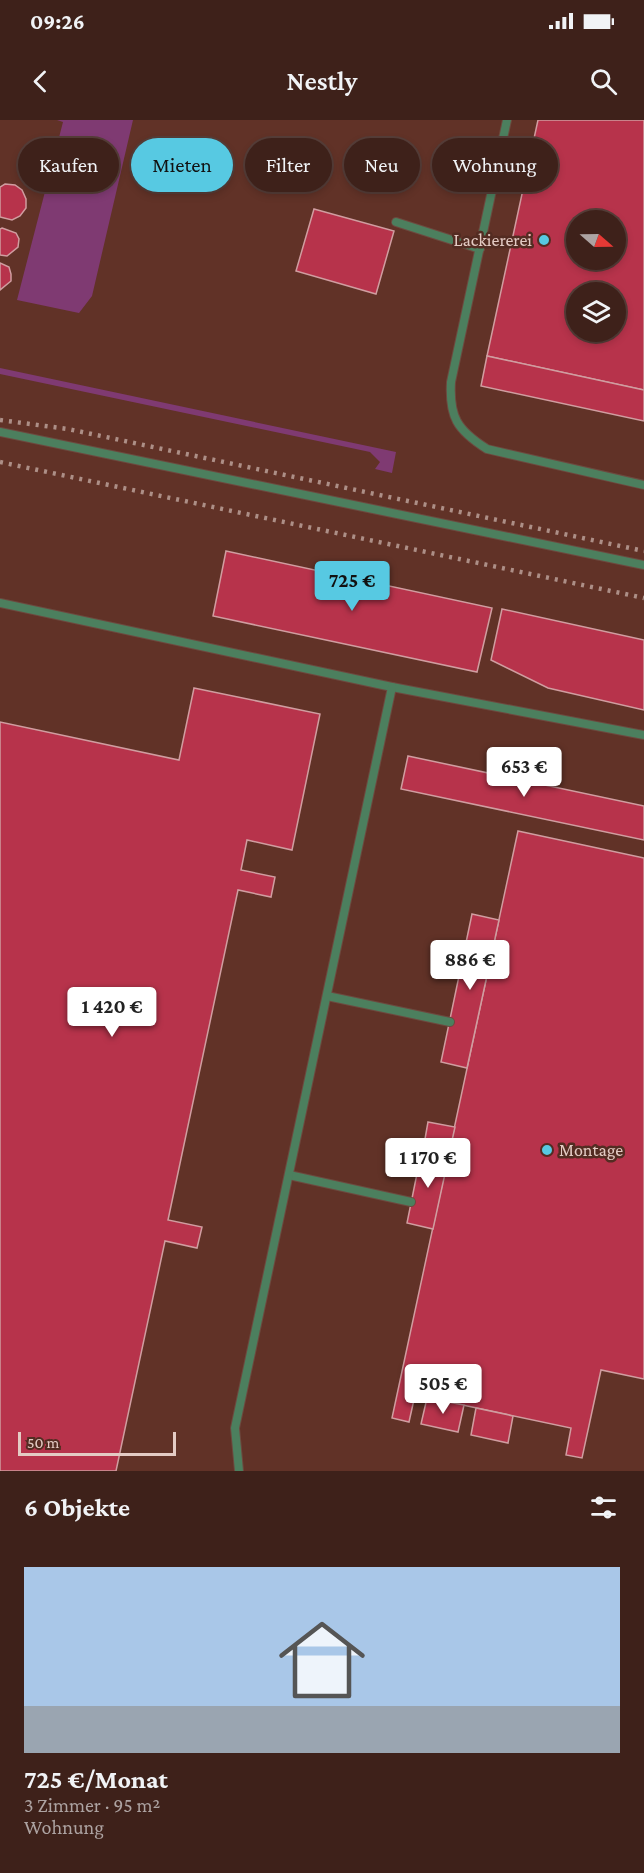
<!DOCTYPE html>
<html lang="de">
<head>
<meta charset="utf-8">
<style>
  :root { --surface:#3e211a; --page:#452923; --text:#f1f3f6; --muted:#ada3a2; --line:#573e39; --accent:#57c9e2 }
  body { margin:0; font-family:"Crimson Pro",serif; background:var(--page); color:var(--text); height:100vh; display:flex; flex-direction:column; font-size:22px; white-space:nowrap }
  * { box-sizing:border-box; margin:0 }
  p { font-size:20px; color:var(--muted) }
  .icon { flex:none; width:33px; height:33px; fill:none; stroke:currentColor; stroke-width:2; stroke-linecap:round; stroke-linejoin:round }
  .map { position:relative; height:1351px; overflow:hidden }
  .sheet { display:flex; flex-direction:column; background:var(--surface); flex:1 }
  .sheet>* { flex:none }
  .banner { position:absolute; left:18px; top:18px; width:609px; height:54px; display:flex; gap:12px }
  .needle { width:39px; rotate:110deg }
  .controls { position:absolute; left:566px; top:90px; display:grid; gap:12px }
  .controls a { display:grid; place-items:center; width:60px; height:60px; border-radius:50%; background:var(--surface); box-shadow:0 3px 9px #0003,0 0 0 2px var(--line); font-size:30px }
  .scale { position:absolute; left:18px; bottom:15px; width:158px; box-sizing:border-box; padding-left:6px; border:3px solid #e4cbc4; border-top:0; font-size:16px; line-height:21px; white-space:nowrap; color:#e4cbc4; -webkit-text-stroke:4px #532c22; paint-order:stroke }
  .price { position:absolute; translate:-50% -51px; padding:0 14px; border-radius:6px; background:#fff; color:#222; font-size:20px; line-height:39px; filter:drop-shadow(0 2px 3px #0008) }
  .price::after { content:''; position:absolute; left:50%; top:36px; width:18px; height:14px; margin-left:-9px; background:inherit; clip-path:polygon(0 0,100% 0,50% 100%) }
  .price.selected { background:var(--accent); color:#111 }
  ul { padding:0; list-style:none }
  li { display:grid; align-content:center; gap:12px; height:318px; padding:0 24px }
  li+li { border-top:2px solid var(--line) }
  li span { display:grid; place-items:center; height:186px; border-radius:0px; color:#555 }
  li>.icon { margin-inline-start:auto }
  span .icon { width:108px; height:108px; fill:#fffc; stroke-width:1 }
  li b { font-size:26px }
  h2 { display:flex; justify-content:space-between; align-items:center; height:72px; padding:0 24px; font-size:26px }
  .pill { padding:0 21px; border-radius:27px; background:var(--surface); box-shadow:0 3px 9px #0003,0 0 0 2px var(--line); font-size:21px; line-height:54px }
  .pill.selected { background:var(--accent); color:#111 }
  .status { display:flex; justify-content:space-between; align-items:center; height:42px; padding:0 30px; background:var(--surface); direction:ltr }
  .status svg { height:16px; fill:currentColor }
  header { display:flex; justify-content:space-between; align-items:center; height:78px; padding:0 24px; background:var(--surface); font-size:27px; font-weight:600 }
  .map>svg:first-child { display:block }
  .built { fill:#613227; fill-rule:evenodd }
  .green { fill:#7f3a72 }
  .building { fill:#b7334b; stroke:#d09da0; stroke-width:1.5; fill-rule:evenodd }
  .lines { fill:none; stroke-linecap:round; stroke-linejoin:round }
  .service-casing { stroke:#6d493f; stroke-width:10 }
  .service { stroke:#4c7f5e; stroke-width:8 }
  .rail { stroke:#ad8f87; stroke-width:4.5; stroke-dasharray:3 6; stroke-linecap:butt }
  .poi-dot { fill:#57c9e2; stroke:#532c22; stroke-width:2 }
  .labels { text-anchor:middle; stroke-width:5; stroke-linejoin:round; paint-order:stroke }
  .poi-label { font-size:18px; fill:#e4cbc4; stroke:#532c22; text-anchor:end }
</style>
</head>
<body>
<div class="status"><b>09:26</b><svg viewBox="0 0 49 12"><path d="M0 12V9h3v3zM5 12V6h3v6zM10 12V3h3v9zM15 12V0h3v12zM26 1h20v11H26zM47 4h2v5h-2z"/></svg></div>
<header><svg class="icon" aria-label="back" viewBox="0 0 24 24"><path d="M15 5l-7 7 7 7"/></svg>Nestly<svg class="icon" aria-label="search" viewBox="0 0 24 24"><circle cx="10" cy="10" r="6"/><path d="M15 15l6 6"/></svg></header>
<div class="map">
<svg width="644" height="1351" viewBox="0 0 644 1351">
  <rect width="100%" height="100%" fill="#532c22"/>
  <!-- built -->
  <path class="built" d="M 0,0 L 644,0 L 644,1351 L 0,1351 ZM 576,100 L 615,100 L 615,140 L 576,140 ZM 576,172 L 615,172 L 615,212 L 576,212 Z"/>
  <!-- green -->
  <g class="green">
    <path d="M 57,0 L 133,0 L 92,176 L 79,193 L 17,180 L 63,2 Z"/>
    <path d="M 0,248 L 396,332 L 392,353 L 375,349 L 380,342 L 370,332 L 0,254 Z"/>
  </g>
  <!-- building -->
  <g class="building">
    <path d="M 538,0 L 644,0 L 644,270 L 487,236 ZM 576,100 L 615,100 L 615,140 L 576,140 ZM 576,172 L 615,172 L 615,212 L 576,212 Z"/>
    <path d="M 5,64 L 15,65 L 22,70 L 26,79 L 26,88 L 20,96 L 12,100 L 0,97 L 0,67 Z"/>
    <path d="M 314,89 L 394,111 L 376,174 L 296,151 Z"/>
    <path d="M 2,108 L 16,113 L 19,119 L 18,127 L 7,136 L 0,135 L 0,109 Z"/>
    <path d="M 0,143 L 9,147 L 11,154 L 11,161 L 0,170 Z"/>
    <path d="M 487,236 L 644,270 L 644,301 L 481,266 Z"/>
    <path d="M 226,431 L 492,488 L 477,552 L 213,496 Z"/>
    <path d="M 502,489 L 644,520 L 644,590 L 548,568 L 491,540 Z"/>
    <path d="M 194,568 L 320,594 L 292,730 L 247,720 L 241,750 L 275,757 L 271,777 L 238,770 L 168,1100 L 202,1107 L 197,1128 L 165,1121 L 116,1351 L 0,1351 L 0,602 L 179,640 Z"/>
    <path d="M 408,636 L 644,686 L 644,720 L 401,669 Z"/>
    <path d="M 518,711 L 644,738 L 644,1259 L 601,1250 L 582,1338 L 566,1335 L 571,1308 L 415,1275 L 409,1302 L 392,1298 Z"/>
    <path d="M 472,794 L 499,800 L 467,948 L 441,942 Z"/>
    <path d="M 428,1002 L 455,1007 L 451,1025 L 425,1019 Z"/>
    <path d="M 422,1029 L 449,1035 L 433,1109 L 407,1103 Z"/>
    <path d="M 427,1278 L 464,1285 L 458,1312 L 421,1304 Z"/>
    <path d="M 476,1288 L 513,1296 L 508,1323 L 471,1315 Z"/>
  </g>
  <g class="lines">
    <!-- service casing -->
    <g class="service-casing">
      <g id="service">
        <path d="M 507,0 L 451,262 C 449,297 457,310 487,329 L 644,365"/>
        <path d="M 396,102 L 480,129"/>
        <path d="M 0,312 L 644,445"/>
        <path d="M 0,483 L 392,567 L 644,615"/>
        <path d="M 327,876 L 450,902"/>
        <path d="M 289,1055 L 411,1082"/>
        <path d="M 239,1351 L 235,1308 L 392,567"/>
      </g>
    </g>
    <!-- service -->
    <use href="#service" class="service"/>
    <!-- rail -->
    <g class="rail">
      <path d="M 0,300 L 68,309 L 644,431"/>
      <path d="M 0,342 L 644,478"/>
    </g>
  </g>
  <!-- markers -->
  <g class="poi-dot">
    <circle cx="544" cy="120" r="6"/>
    <circle cx="547" cy="1030" r="6"/>
  </g>
  <g class="labels">
    <!-- poi labels -->
    <g class="poi-label">
      <text x="532" y="126">Lackiererei</text>
      <text x="559" y="1036" text-anchor="start">Montage</text>
    </g>
  </g>
</svg>
<div class="controls">
<a><svg class="needle" viewBox="-14 -14 28 28"><path d="M0-13l5 13h-10z" fill="#e53935"/><path d="M0 13l5-13h-10z" fill="#ada3a2"/></svg></a>
<a><svg class="icon" aria-label="layers" viewBox="0 0 24 24"><path d="M12 4l9 5-9 5-9-5zM3 14l9 5 9-5"/></svg></a>
</div>
<div class="scale">50 m</div>
<b class="price selected" style="left:352px;top:492px">725 €</b>
<b class="price" style="left:524px;top:678px">653 €</b>
<b class="price" style="left:470px;top:871px">886 €</b>
<b class="price" style="left:112px;top:918px">1 420 €</b>
<b class="price" style="left:428px;top:1069px">1 170 €</b>
<b class="price" style="left:443px;top:1295px">505 €</b>
<div class="banner">
<a class="pill">Kaufen</a>
<a class="pill selected">Mieten</a>
<a class="pill">Filter</a>
<a class="pill">Neu</a>
<a class="pill">Wohnung</a>
</div>
</div>
<section class="sheet">
<h2>6 Objekte<svg class="icon" aria-label="filters" viewBox="0 0 24 24"><path d="M4 7h16M4 17h16"/><circle cx="9" cy="7" r="2"/><circle cx="15" cy="17" r="2"/></svg></h2>
<ul>
<li><span style="background:linear-gradient(#a9c7e8 75%,#9aa5b1 0)"><svg class="icon" aria-label="home" viewBox="0 0 24 24"><path d="M3 11l9-7 9 7M6 9v11h12V9"/></svg></span><div><b>725 €/Monat</b><p>3 Zimmer · 95 m²</p><p>Wohnung</p></div></li>
</ul>
</section>
</body>
</html>
